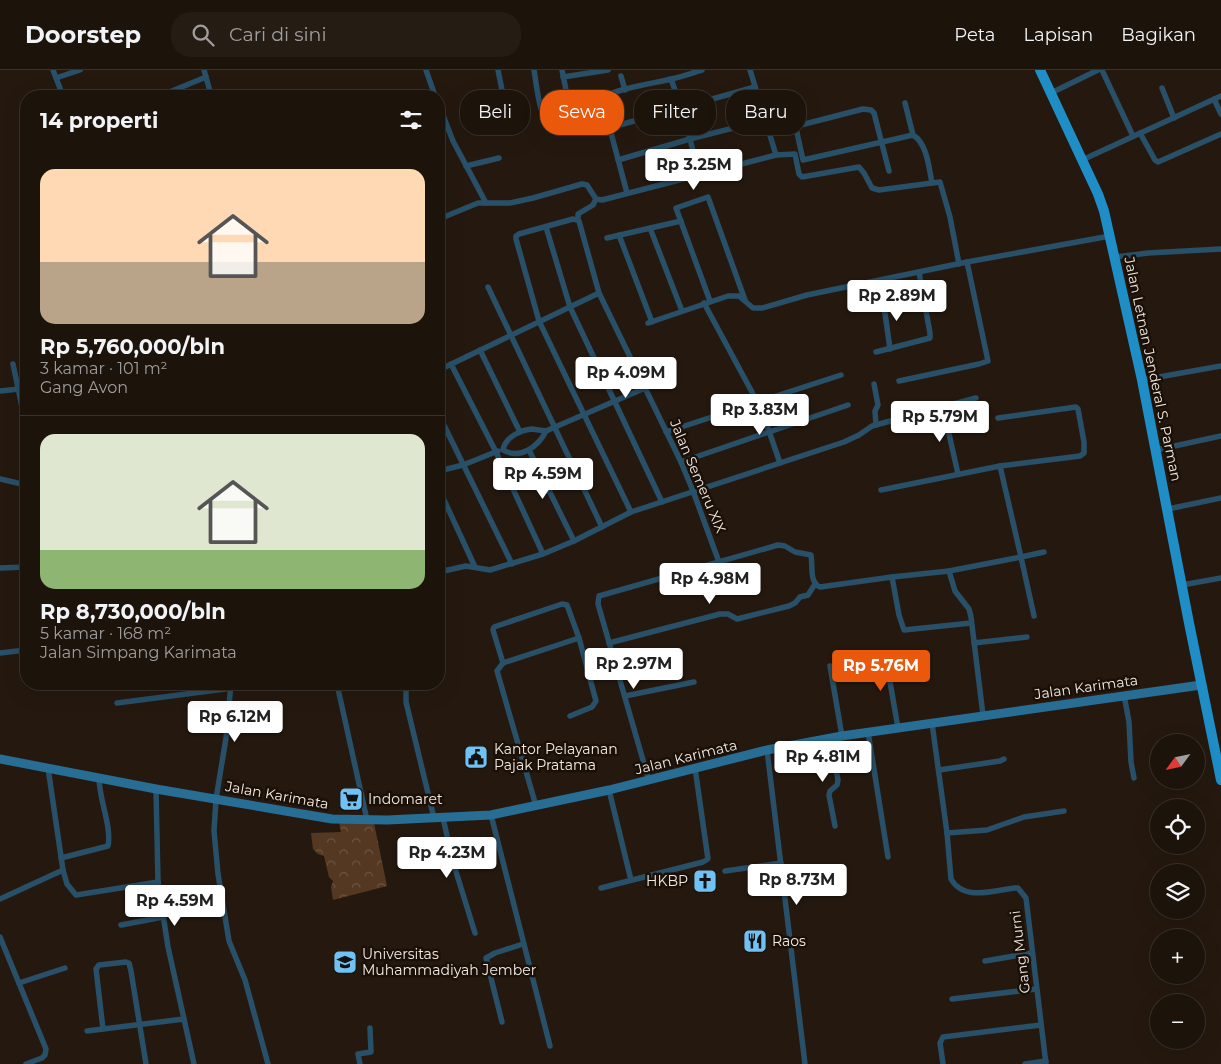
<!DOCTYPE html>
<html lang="id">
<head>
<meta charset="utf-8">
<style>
  :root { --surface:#1c130b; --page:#251c14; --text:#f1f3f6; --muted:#a09e9d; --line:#3a322c; --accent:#ea580c }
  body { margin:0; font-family:Montserrat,sans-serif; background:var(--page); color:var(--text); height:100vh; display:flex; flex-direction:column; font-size:19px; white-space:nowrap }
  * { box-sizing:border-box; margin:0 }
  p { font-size:16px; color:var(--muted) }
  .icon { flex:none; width:28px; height:28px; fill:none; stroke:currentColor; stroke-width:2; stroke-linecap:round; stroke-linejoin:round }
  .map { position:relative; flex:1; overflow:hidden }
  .details { position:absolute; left:20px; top:20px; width:425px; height:600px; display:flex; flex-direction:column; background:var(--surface); border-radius:20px; box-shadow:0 5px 20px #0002,0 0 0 1px var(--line) }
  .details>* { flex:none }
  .hud { position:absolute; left:460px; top:20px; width:475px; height:45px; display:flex; gap:10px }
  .needle { width:32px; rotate:237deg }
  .controls { position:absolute; left:1150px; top:664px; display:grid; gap:10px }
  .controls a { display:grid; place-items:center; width:55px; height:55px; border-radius:50%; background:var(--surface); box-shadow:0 5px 20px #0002,0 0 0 1px var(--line); font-size:25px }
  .price { position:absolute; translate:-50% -42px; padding:0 11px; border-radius:5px; background:#fff; color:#222; font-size:16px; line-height:32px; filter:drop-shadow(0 1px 2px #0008) }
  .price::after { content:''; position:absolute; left:50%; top:30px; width:15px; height:11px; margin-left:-8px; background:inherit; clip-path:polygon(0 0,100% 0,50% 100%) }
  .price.current { background:var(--accent); color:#fff }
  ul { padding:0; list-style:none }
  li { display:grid; align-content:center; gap:10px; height:265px; padding:0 20px }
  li+li { border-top:1px solid var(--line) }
  li span { display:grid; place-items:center; height:155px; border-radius:15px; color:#555 }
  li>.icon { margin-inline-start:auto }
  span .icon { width:90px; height:90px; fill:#fffc; stroke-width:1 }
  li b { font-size:21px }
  h2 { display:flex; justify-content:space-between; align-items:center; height:60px; padding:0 20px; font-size:21px }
  .pill { padding:0 18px; border-radius:20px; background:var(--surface); box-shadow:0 5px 20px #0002,0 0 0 1px var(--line); font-size:18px; line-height:45px }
  .pill.current { background:var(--accent); color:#fff }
  header { display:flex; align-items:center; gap:30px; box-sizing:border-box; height:70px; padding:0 25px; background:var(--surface); border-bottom:1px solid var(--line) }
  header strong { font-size:24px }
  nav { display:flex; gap:28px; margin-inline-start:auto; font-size:18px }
  .search { width:350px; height:45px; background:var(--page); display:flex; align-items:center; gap:12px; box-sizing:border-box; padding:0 18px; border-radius:20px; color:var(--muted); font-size:19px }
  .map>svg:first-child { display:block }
  .park { fill:url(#park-crowns) }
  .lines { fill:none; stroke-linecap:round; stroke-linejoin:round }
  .minor { stroke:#285068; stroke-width:5.5 }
  .secondary { stroke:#286d94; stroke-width:9 }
  .trunk { stroke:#1f8dc6; stroke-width:10 }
  .labels { text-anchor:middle; stroke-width:5; stroke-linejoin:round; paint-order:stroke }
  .street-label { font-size:14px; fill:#f3eae3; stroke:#1b1007 }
  .poi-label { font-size:14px; fill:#f3eae3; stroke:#1b1007; text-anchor:start }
</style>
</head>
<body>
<header>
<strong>Doorstep</strong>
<div class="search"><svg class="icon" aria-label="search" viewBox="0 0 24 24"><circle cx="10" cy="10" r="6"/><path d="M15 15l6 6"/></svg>Cari di sini</div>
<nav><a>Peta</a><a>Lapisan</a><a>Bagikan</a></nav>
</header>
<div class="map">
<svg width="1221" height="994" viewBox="0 0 1221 994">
  <defs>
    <pattern id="park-crowns" width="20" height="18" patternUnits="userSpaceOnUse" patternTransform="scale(1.25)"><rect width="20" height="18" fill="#543822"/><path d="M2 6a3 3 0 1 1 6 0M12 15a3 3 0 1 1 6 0" fill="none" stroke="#6d5542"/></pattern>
  </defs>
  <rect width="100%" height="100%" fill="#25190f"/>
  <!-- park -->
  <path class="park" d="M 339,752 L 374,753 L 387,816 L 333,830 L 331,817 L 333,811 L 329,807 L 324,786 L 318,784 L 313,779 L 311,763 L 341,762 Z"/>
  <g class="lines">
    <!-- minor -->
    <g class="minor">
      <path d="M 53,0 L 63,26"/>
      <path d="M 204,0 L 211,25"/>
      <path d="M 426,0 L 435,26"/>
      <path d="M 498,0 L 503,25"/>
      <path d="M 534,0 C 537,16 539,52 554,59 L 569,54 L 572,50 L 562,0"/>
      <path d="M 750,0 L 776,85"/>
      <path d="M 1102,0 L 1133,66"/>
      <path d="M 621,6 L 625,20"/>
      <path d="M 563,7 L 608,0"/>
      <path d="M 56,8 L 80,0"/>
      <path d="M 671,9 L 684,45 L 699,105"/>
      <path d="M 1162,18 L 1174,48"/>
      <path d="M 172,21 L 206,7"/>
      <path d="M 1051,23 L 1098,0"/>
      <path d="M 1214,29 L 1221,44"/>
      <path d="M 905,33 L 913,65"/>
      <path d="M 439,35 L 453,71 L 486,133"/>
      <path d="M 609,58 L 755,17"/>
      <path d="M 768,59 L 791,52"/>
      <path d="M 1140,63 L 1155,90 L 1158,92 L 1221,64"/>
      <path d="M 618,90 L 690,69 L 765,50"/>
      <path d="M 1082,90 L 1221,26"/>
      <path d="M 466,96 L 499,88"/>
      <path d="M 889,101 L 874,43 L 871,40 L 863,39 L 797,56 L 796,58 L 803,90 L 913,65 C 927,73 929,98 932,113"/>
      <path d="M 627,123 L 602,29 C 611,19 656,13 671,9 C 681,7 692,3 702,0"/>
      <path d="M 439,149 L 478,133 L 510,133 L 533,128 L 582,114 L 587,115 L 596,129 L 602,130 L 776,85 L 795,84 L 799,104 L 802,107 L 859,97 L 864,103 L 872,118 L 879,120 L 940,112 L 950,147 L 959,194"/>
      <path d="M 578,149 L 578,144 L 593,135 L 596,129"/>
      <path d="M 546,157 L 570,237 L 662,432"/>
      <path d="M 650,158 L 682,241"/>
      <path d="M 619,165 L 652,252"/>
      <path d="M 607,168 L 681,151"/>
      <path d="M 1116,187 L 1148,183 L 1221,179"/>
      <path d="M 488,217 L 602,457"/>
      <path d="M 883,229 L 890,279"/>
      <path d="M 710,231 L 676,138 L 708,127 L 745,230"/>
      <path d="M 704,233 L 753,324"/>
      <path d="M 648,253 L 728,226 L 739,226 L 753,238 L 762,238 L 807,225 L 967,192 L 1110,166"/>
      <path d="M 480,280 L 520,362"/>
      <path d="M 876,282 L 930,268 L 930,263 L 919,202"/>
      <path d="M 13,294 L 23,342 L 26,381"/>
      <path d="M 451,294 L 496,382 L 543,484"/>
      <path d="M 439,300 L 599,223"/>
      <path d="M 1142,310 L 1221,296"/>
      <path d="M 899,311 L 979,294 L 988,291 L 967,192"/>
      <path d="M 874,314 L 878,335 L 875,341 L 876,355"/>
      <path d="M 0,321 L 19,319"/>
      <path d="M 759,332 L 780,393"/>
      <path d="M 943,337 L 958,404"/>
      <path d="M 439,345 L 512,494"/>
      <path d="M 998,348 L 1076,337 L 1078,339 L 1084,372 L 1084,383 L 1080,386 L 1000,396"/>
      <path d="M 532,359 L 546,361 C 538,377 520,390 503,380 C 505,367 521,360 532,359 Z"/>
      <path d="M 546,361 L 645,318"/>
      <path d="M 666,362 L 841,305"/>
      <path d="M 529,380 L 574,471"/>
      <path d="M 1156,380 L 1221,366"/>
      <path d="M 681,392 L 848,335"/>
      <path d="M 439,401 L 463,395 L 498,381"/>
      <path d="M 0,409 L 26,415"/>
      <path d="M 439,419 L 475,497"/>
      <path d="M 1168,439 L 1221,428"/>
      <path d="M 631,442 L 539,251 L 516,169 L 516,166 L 519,164 L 573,149 L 579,151 L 599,223 L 681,392 L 693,421 L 719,492"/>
      <path d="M 0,498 L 26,497"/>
      <path d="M 949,501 L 955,521 L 969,539 L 971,547 L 983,645"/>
      <path d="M 439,502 L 466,496 L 490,500 L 543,484 L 574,471 L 631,442 L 844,372 L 859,365 L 872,356 L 976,328"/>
      <path d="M 892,507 L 899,545 L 904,560 L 971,553"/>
      <path d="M 1182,515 L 1221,508"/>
      <path d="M 1034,546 L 1021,487 L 1044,482"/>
      <path d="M 609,573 L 720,544 L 728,544 L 737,549 L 789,536 L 795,533 L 800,527 L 808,525 L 815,514"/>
      <path d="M 974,573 L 1027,567"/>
      <path d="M 0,583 L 26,580"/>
      <path d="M 885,583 L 898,658"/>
      <path d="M 503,593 L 493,560 L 494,557 L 562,534 L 567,535 L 579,568 L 596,631 L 592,637 L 570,646"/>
      <path d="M 830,596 L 842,666"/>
      <path d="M 231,614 L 226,668 L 216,729 L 214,761 L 218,804 L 229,871 L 245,910 L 268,994"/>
      <path d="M 337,614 L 367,750"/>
      <path d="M 406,614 L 406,632 L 434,748"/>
      <path d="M 1124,625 L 1129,652 L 1131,692 L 1134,708"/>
      <path d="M 625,626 L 694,612"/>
      <path d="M 117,633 L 263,614"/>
      <path d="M 932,653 L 947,763 L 951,809 C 964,832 995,820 1015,818 L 1018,818 L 1026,828 L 1046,994"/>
      <path d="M 868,662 L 888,787"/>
      <path d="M 830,668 L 838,710 L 837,715 L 830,721 L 829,725 L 835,756"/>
      <path d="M 767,680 L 805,994"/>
      <path d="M 939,700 L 1000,691 L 1004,689"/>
      <path d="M 649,711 L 598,534 L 599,526 L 778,475 L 785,476 L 795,482 L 811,485 C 813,496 809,512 820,517 L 892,507 L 949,501 L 1021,487 L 1000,396 L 881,420"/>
      <path d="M 156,719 L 158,812 L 168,877 L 194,994"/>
      <path d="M 609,720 L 631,810"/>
      <path d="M 536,736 L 497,601 L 503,593 L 579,568"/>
      <path d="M 491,745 L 550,976"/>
      <path d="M 443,748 L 453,792 L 475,863"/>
      <path d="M 947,763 L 987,760 L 1024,747 L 1064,741"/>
      <path d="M 61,788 L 108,776 C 112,757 99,729 99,708"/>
      <path d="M 63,800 L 67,814 L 76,825 L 158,812"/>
      <path d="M 725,801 L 781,793"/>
      <path d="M 601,818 L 703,792 L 708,789 L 695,698"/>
      <path d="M 0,829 L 63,800 L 48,698"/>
      <path d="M 121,855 L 163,847"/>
      <path d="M 0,867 L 46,979 L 45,985 L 42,988 L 26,994"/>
      <path d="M 985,891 L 1032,883"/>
      <path d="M 19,913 L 65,898"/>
      <path d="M 952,929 L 1036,919"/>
      <path d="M 502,952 L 486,888 L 495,883 L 523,874"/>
      <path d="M 103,959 L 96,899 L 99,895 L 126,892 L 129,893 L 131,901 L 146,994"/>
      <path d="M 87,961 L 184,949"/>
      <path d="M 360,994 L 358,984 L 371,982 L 370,958"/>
      <path d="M 943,994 L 940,973 L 943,967 L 1041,955"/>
      <path d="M 1025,994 L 1046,991"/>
    </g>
    <!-- secondary -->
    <path class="secondary" d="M 0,689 L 156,719 L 332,749 L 387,750 L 491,745 L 609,720 L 767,680 L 842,666 L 1201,615"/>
    <!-- trunk -->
    <path class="trunk" d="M 1040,0 L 1098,124 L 1104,141 L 1142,310 L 1189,553 L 1221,710"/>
  </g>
  <!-- icons -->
  <defs>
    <g id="civic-square" transform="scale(1.25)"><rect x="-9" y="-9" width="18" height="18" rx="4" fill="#70c1f4" stroke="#1b1007"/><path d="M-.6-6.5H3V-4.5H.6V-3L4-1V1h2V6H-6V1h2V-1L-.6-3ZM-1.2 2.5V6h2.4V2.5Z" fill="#111"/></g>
    <g id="supermarket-square" transform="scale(1.25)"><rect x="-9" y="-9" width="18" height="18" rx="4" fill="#70c1f4" stroke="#1b1007"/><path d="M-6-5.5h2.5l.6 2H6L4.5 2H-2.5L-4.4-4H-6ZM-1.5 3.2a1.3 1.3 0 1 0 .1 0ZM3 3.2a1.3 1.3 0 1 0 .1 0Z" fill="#111"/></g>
    <g id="church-square" transform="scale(1.25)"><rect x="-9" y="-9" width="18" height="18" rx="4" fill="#70c1f4" stroke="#1b1007"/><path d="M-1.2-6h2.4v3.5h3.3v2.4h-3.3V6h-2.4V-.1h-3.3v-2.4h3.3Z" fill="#111"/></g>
    <g id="restaurant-square" transform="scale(1.25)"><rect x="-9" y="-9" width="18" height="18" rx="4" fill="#70c1f4" stroke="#1b1007"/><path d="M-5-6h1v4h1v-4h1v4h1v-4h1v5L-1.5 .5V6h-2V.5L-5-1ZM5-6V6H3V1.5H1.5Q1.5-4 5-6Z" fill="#111"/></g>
    <g id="university-square" transform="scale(1.25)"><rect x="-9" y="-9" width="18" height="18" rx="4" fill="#70c1f4" stroke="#1b1007"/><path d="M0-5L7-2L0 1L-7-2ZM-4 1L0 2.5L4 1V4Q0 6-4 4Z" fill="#111"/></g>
  </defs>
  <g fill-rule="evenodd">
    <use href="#civic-square" x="476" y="687"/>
    <use href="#supermarket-square" x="351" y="729"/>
    <use href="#church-square" x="705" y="811"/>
    <use href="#restaurant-square" x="755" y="871"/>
    <use href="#university-square" x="345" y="892"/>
  </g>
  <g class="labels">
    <!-- street labels -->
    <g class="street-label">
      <text transform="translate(1153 299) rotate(78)" y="5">Jalan Letnan Jenderal S. Parman</text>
      <text transform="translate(698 406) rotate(67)" y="5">Jalan Semeru XIX</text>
      <text transform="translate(1086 617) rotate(-8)" y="5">Jalan Karimata</text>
      <text transform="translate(686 687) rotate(-14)" y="5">Jalan Karimata</text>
      <text transform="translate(277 725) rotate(10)" y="5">Jalan Karimata</text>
      <text transform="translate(1020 882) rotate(-97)" y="5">Gang Murni</text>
    </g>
    <!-- poi labels -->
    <g class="poi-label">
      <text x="494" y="684">Kantor Pelayanan<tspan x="494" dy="16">Pajak Pratama</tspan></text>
      <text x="368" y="734">Indomaret</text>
      <text x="688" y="816" text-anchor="end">HKBP</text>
      <text x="772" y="876">Raos</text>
      <text x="362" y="889">Universitas<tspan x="362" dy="16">Muhammadiyah Jember</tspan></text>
    </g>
  </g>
</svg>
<div class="controls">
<a><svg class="needle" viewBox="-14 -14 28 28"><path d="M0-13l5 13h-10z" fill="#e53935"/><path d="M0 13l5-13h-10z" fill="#a09e9d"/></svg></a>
<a><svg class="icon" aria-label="locate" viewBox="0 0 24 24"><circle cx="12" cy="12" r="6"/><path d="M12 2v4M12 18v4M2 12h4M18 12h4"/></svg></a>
<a><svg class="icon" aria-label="layers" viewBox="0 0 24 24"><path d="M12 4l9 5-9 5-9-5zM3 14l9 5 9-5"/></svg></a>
<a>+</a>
<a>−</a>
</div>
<b class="price" style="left:694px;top:121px">Rp 3.25M</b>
<b class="price" style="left:897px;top:252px">Rp 2.89M</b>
<b class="price" style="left:626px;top:329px">Rp 4.09M</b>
<b class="price" style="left:760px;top:366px">Rp 3.83M</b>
<b class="price" style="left:940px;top:373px">Rp 5.79M</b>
<b class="price" style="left:543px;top:430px">Rp 4.59M</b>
<b class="price" style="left:710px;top:535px">Rp 4.98M</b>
<b class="price" style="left:634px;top:620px">Rp 2.97M</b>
<b class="price current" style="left:881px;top:622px">Rp 5.76M</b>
<b class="price" style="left:235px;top:673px">Rp 6.12M</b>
<b class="price" style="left:823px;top:713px">Rp 4.81M</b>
<b class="price" style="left:447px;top:809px">Rp 4.23M</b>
<b class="price" style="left:797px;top:836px">Rp 8.73M</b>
<b class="price" style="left:175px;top:857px">Rp 4.59M</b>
<div class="hud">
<a class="pill">Beli</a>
<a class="pill current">Sewa</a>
<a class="pill">Filter</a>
<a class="pill">Baru</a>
</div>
<section class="details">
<h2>14 properti<svg class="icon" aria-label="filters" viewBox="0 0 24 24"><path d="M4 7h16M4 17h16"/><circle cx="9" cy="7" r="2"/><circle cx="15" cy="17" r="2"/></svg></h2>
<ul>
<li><span style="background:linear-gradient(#ffd9b3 60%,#b9a48a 0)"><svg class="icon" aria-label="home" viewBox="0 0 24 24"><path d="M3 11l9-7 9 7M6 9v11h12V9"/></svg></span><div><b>Rp 5,760,000/bln</b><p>3 kamar · 101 m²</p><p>Gang Avon</p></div></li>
<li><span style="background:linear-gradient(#dfe7d0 75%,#8fb573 0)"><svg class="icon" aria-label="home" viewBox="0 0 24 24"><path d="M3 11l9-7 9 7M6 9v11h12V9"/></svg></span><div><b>Rp 8,730,000/bln</b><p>5 kamar · 168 m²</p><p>Jalan Simpang Karimata</p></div></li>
</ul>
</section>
</div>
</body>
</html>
